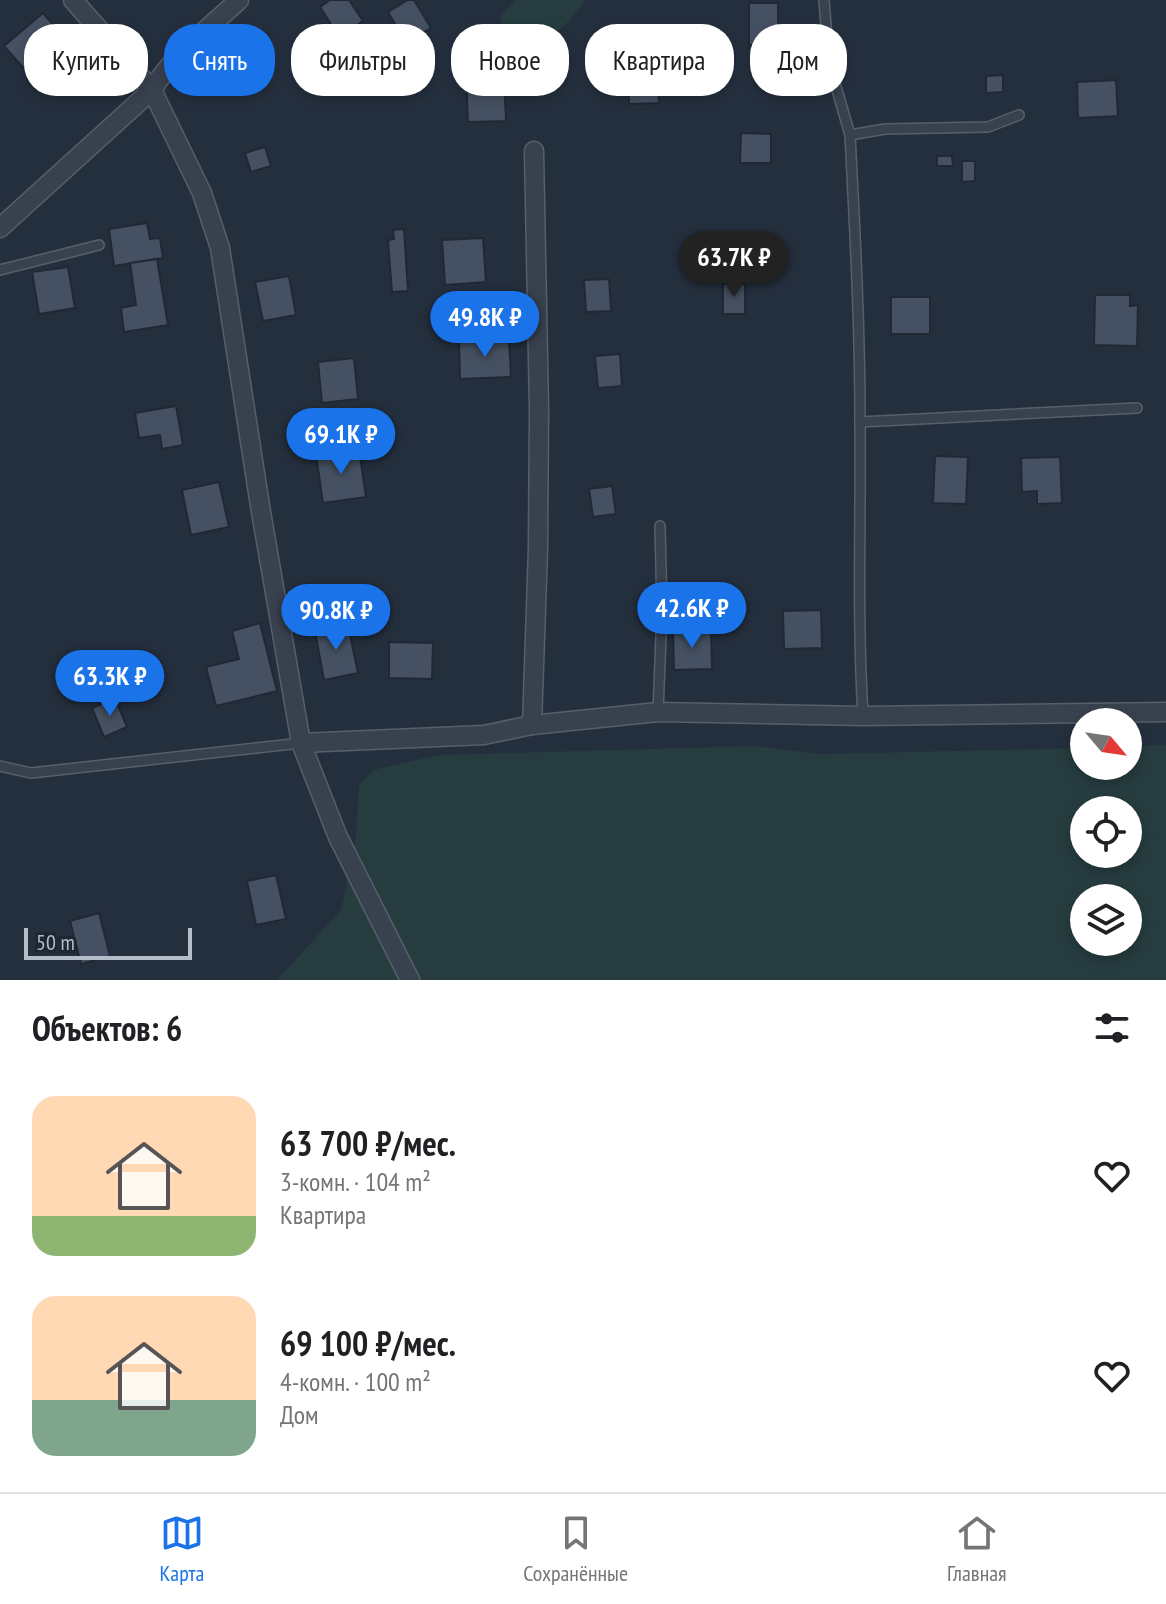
<!DOCTYPE html>
<html lang="ru">
<head>
<meta charset="utf-8">
<style>
  :root { --surface:#fff; --page:#f6f6f6; --text:#202124; --muted:#757577; --line:#e0e0e0; --accent:#1a73e8 }
  body { margin:0; font-family:"PT Sans Narrow",sans-serif; background:var(--page); color:var(--text); height:100vh; display:flex; flex-direction:column; font-size:30px; white-space:nowrap }
  * { box-sizing:border-box; margin:0 }
  p { font-size:26px; color:var(--muted) }
  .icon { flex:none; width:44px; height:44px; fill:none; stroke:currentColor; stroke-width:2; stroke-linecap:round; stroke-linejoin:round }
  .map { position:relative; height:980px; overflow:hidden }
  .sheet { display:flex; flex-direction:column; background:var(--surface); flex:1 }
  .sheet>* { flex:none }
  .top-card { position:absolute; left:24px; top:24px; width:1118px; height:72px; display:flex; gap:16px }
  .needle { width:52px; rotate:119deg }
  .buttons { position:absolute; left:1070px; top:708px; display:grid; gap:16px }
  .buttons a { display:grid; place-items:center; width:72px; height:72px; border-radius:50%; background:var(--surface); box-shadow:0 4px 12px #0003; font-size:40px }
  .scale { position:absolute; left:24px; bottom:20px; width:168px; box-sizing:border-box; padding-left:8px; border:4px solid #b4bcc9; border-top:0; font-size:22px; line-height:28px; white-space:nowrap; color:#b4bcc9; -webkit-text-stroke:6px #1d2633; paint-order:stroke }
  .price { position:absolute; translate:-50% -68px; padding:0 18px; border-radius:28px; background:var(--accent); color:#fff; font-size:26px; line-height:52px; filter:drop-shadow(0 2px 4px #0008) }
  .price::after { content:''; position:absolute; left:50%; top:48px; width:24px; height:18px; margin-left:-12px; background:inherit; clip-path:polygon(0 0,100% 0,50% 100%) }
  .price.on { background:#222; color:#fff }
  ul { padding:0; list-style:none }
  li { display:flex; align-items:center; gap:24px; height:200px; padding:0 32px }
  li span { display:grid; place-items:center; flex:none; width:224px; height:160px; border-radius:24px; color:#555 }
  li>.icon { margin-inline-start:auto }
  span .icon { width:96px; height:96px; fill:#fffc; stroke-width:1 }
  li b { font-size:34px }
  h2 { display:flex; justify-content:space-between; align-items:center; height:96px; padding:0 32px; font-size:34px }
  .pill { padding:0 28px; border-radius:32px; background:var(--surface); box-shadow:0 4px 12px #0003; font-size:28px; line-height:72px }
  .pill.on { background:var(--accent); color:#fff }
  .tabs { display:flex; justify-content:space-around; align-items:center; height:112px; border-top:2px solid var(--line); background:var(--surface); font-size:22px; color:var(--muted) }
  .tabs a { display:grid; justify-items:center; gap:4px }
  .tabs .on { color:var(--accent) }
  .map>svg:first-child { display:block }
  .green { fill:#263c3f; fill-rule:evenodd }
  .building { fill:#455162; stroke:#1f2835; stroke-width:2 }
  .lines { fill:none; stroke-linecap:round; stroke-linejoin:round }
  .lane-casing { stroke:#565f6c; stroke-width:12 }
  .street-casing { stroke:#565f6c; stroke-width:21 }
  .lane { stroke:#38414e; stroke-width:9 }
  .street { stroke:#38414e; stroke-width:18 }
</style>
</head>
<body>
<div class="map">
<svg width="1166" height="980" viewBox="0 0 1166 980">
  <rect width="100%" height="100%" fill="#242f3e"/>
  <!-- green -->
  <g class="green">
    <path d="M 515,0 L 586,0 C 553,41 551,44 501,25 L 500,17 Z"/>
    <path d="M 1166,745 L 1166,980 L 277,980 L 341,910 L 356,837 L 359,785 L 373,770 L 438,755 L 755,746 L 819,754 L 1084,748 L 1084,766 L 1128,766 L 1128,746 ZM 1084,810 L 1128,810 L 1128,854 L 1084,854 ZM 1084,898 L 1128,898 L 1128,942 L 1084,942 Z"/>
  </g>
  <!-- building -->
  <g class="building">
    <path d="M 330,0 L 349,0 L 363,21 L 339,37 L 320,7 Z"/>
    <path d="M 408,0 L 414,0 L 431,28 L 406,43 L 388,12 Z"/>
    <rect x="749" y="3" width="29" height="42"/>
    <path d="M 43,13 L 55,27 L 41,38 L 53,52 L 28,73 L 4,46 Z"/>
    <path d="M 504,73 L 506,121 L 468,122 L 466,75 Z"/>
    <path d="M 1003,75 L 1003,92 L 986,93 L 986,76 Z"/>
    <path d="M 1116,80 L 1118,116 L 1078,118 L 1077,82 Z"/>
    <path d="M 658,85 L 659,103 L 629,104 L 628,86 Z"/>
    <path d="M 741,133 L 771,134 L 771,163 L 740,163 Z"/>
    <path d="M 265,147 L 271,166 L 251,172 L 245,153 Z"/>
    <path d="M 937,156 L 952,156 L 953,166 L 937,166 Z"/>
    <path d="M 962,161 L 975,161 L 975,181 L 962,182 Z"/>
    <path d="M 147,223 L 150,239 L 160,238 L 163,258 L 114,266 L 109,229 Z"/>
    <path d="M 404,229 L 408,291 L 392,292 L 388,240 L 394,239 L 393,230 Z"/>
    <path d="M 483,238 L 486,282 L 445,285 L 442,240 Z"/>
    <path d="M 157,259 L 168,325 L 124,332 L 121,308 L 136,305 L 130,263 Z"/>
    <path d="M 68,267 L 75,308 L 39,314 L 32,272 Z"/>
    <path d="M 289,276 L 296,315 L 263,321 L 255,282 Z"/>
    <path d="M 609,279 L 611,311 L 586,312 L 584,280 Z"/>
    <rect x="723" y="284" width="22" height="30"/>
    <path d="M 1095,295 L 1130,295 L 1130,306 L 1138,305 L 1137,346 L 1094,345 Z"/>
    <rect x="891" y="297" width="39" height="37"/>
    <path d="M 509,339 L 511,377 L 460,379 L 459,341 Z"/>
    <path d="M 620,354 L 622,386 L 598,388 L 595,356 Z"/>
    <path d="M 354,358 L 358,399 L 322,403 L 318,362 Z"/>
    <path d="M 176,406 L 183,445 L 162,449 L 160,435 L 139,438 L 135,413 Z"/>
    <path d="M 359,449 L 366,497 L 323,503 L 316,455 Z"/>
    <path d="M 935,456 L 968,457 L 966,504 L 933,503 Z"/>
    <path d="M 1060,457 L 1062,503 L 1037,504 L 1037,491 L 1022,492 L 1021,458 Z"/>
    <path d="M 219,482 L 229,527 L 191,535 L 182,490 Z"/>
    <path d="M 612,486 L 616,514 L 593,517 L 589,489 Z"/>
    <path d="M 821,610 L 822,648 L 784,649 L 783,611 Z"/>
    <path d="M 260,623 L 277,691 L 216,706 L 206,667 L 239,659 L 232,631 Z"/>
    <path d="M 348,625 L 358,673 L 324,680 L 315,631 Z"/>
    <path d="M 711,631 L 712,669 L 674,670 L 673,632 Z"/>
    <path d="M 389,642 L 433,643 L 432,679 L 389,678 Z"/>
    <path d="M 115,698 L 127,727 L 104,737 L 92,708 Z"/>
    <path d="M 276,875 L 286,919 L 256,925 L 247,881 Z"/>
    <path d="M 99,913 L 110,956 L 81,964 L 70,921 Z"/>
  </g>
  <g class="lines">
    <!-- lane casing -->
    <g class="lane-casing">
      <g id="lane">
        <path d="M 824,0 L 829,62 L 850,135"/>
        <path d="M 0,270 L 99,245"/>
        <path d="M 860,422 L 1137,408"/>
        <path d="M 658,712 L 662,611 L 660,526"/>
        <path d="M 863,716 C 857,618 861,521 860,422 C 860,327 855,231 850,135 L 885,129 L 988,127 L 1019,115"/>
        <path d="M 0,766 L 31,773 L 301,743"/>
      </g>
    </g>
    <!-- street casing -->
    <g class="street-casing">
      <g id="street">
        <path d="M 73,0 L 152,90 L 202,193 L 220,248 L 261,512 L 301,743 L 338,837 L 410,980"/>
        <path d="M 0,228 L 152,90 C 173,55 209,28 239,0"/>
        <path d="M 532,725 L 538,548 L 539,410 L 534,151"/>
        <path d="M 301,743 L 484,735 L 532,725 L 658,712 L 863,716 L 1166,712"/>
      </g>
    </g>
    <!-- lane -->
    <use href="#lane" class="lane"/>
    <!-- street -->
    <use href="#street" class="street"/>
  </g>
</svg>
<div class="buttons">
<a><svg class="needle" viewBox="-14 -14 28 28"><path d="M0-13l5 13h-10z" fill="#e53935"/><path d="M0 13l5-13h-10z" fill="#757577"/></svg></a>
<a><svg class="icon" aria-label="locate" viewBox="0 0 24 24"><circle cx="12" cy="12" r="6"/><path d="M12 2v4M12 18v4M2 12h4M18 12h4"/></svg></a>
<a><svg class="icon" aria-label="layers" viewBox="0 0 24 24"><path d="M12 4l9 5-9 5-9-5zM3 14l9 5 9-5"/></svg></a>
</div>
<div class="scale">50 m</div>
<b class="price on" style="left:734px;top:299px">63.7K ₽</b>
<b class="price" style="left:485px;top:359px">49.8K ₽</b>
<b class="price" style="left:341px;top:476px">69.1K ₽</b>
<b class="price" style="left:692px;top:650px">42.6K ₽</b>
<b class="price" style="left:336px;top:652px">90.8K ₽</b>
<b class="price" style="left:110px;top:718px">63.3K ₽</b>
<div class="top-card">
<a class="pill">Купить</a>
<a class="pill on">Снять</a>
<a class="pill">Фильтры</a>
<a class="pill">Новое</a>
<a class="pill">Квартира</a>
<a class="pill">Дом</a>
</div>
</div>
<section class="sheet">
<h2>Объектов: 6<svg class="icon" aria-label="filters" viewBox="0 0 24 24"><path d="M4 7h16M4 17h16"/><circle cx="9" cy="7" r="2"/><circle cx="15" cy="17" r="2"/></svg></h2>
<ul>
<li><span style="background:linear-gradient(#ffd9b3 75%,#8fb573 0)"><svg class="icon" aria-label="home" viewBox="0 0 24 24"><path d="M3 11l9-7 9 7M6 9v11h12V9"/></svg></span><div><b>63 700 ₽/мес.</b><p>3-комн. · 104 m²</p><p>Квартира</p></div><svg class="icon" aria-label="heart" viewBox="0 0 24 24"><path d="M12 20l-8-8c-3-5 5-10 8-4 3-6 11-1 8 4z"/></svg></li>
<li><span style="background:linear-gradient(#ffd9b3 65%,#7fa58c 0)"><svg class="icon" aria-label="home" viewBox="0 0 24 24"><path d="M3 11l9-7 9 7M6 9v11h12V9"/></svg></span><div><b>69 100 ₽/мес.</b><p>4-комн. · 100 m²</p><p>Дом</p></div><svg class="icon" aria-label="heart" viewBox="0 0 24 24"><path d="M12 20l-8-8c-3-5 5-10 8-4 3-6 11-1 8 4z"/></svg></li>
</ul>
</section>
<nav class="tabs">
<a class="on"><svg class="icon" aria-label="map" viewBox="0 0 24 24"><path d="M3 6l6-2 6 2 6-2v14l-6 2-6-2-6 2zM9 4v14M15 6v14"/></svg>Карта</a>
<a><svg class="icon" aria-label="saved" viewBox="0 0 24 24"><path d="M7 4h10v16l-5-4-5 4z"/></svg>Сохранённые</a>
<a><svg class="icon" aria-label="home" viewBox="0 0 24 24"><path d="M3 11l9-7 9 7M6 9v11h12V9"/></svg>Главная</a>
</nav>
</body>
</html>
